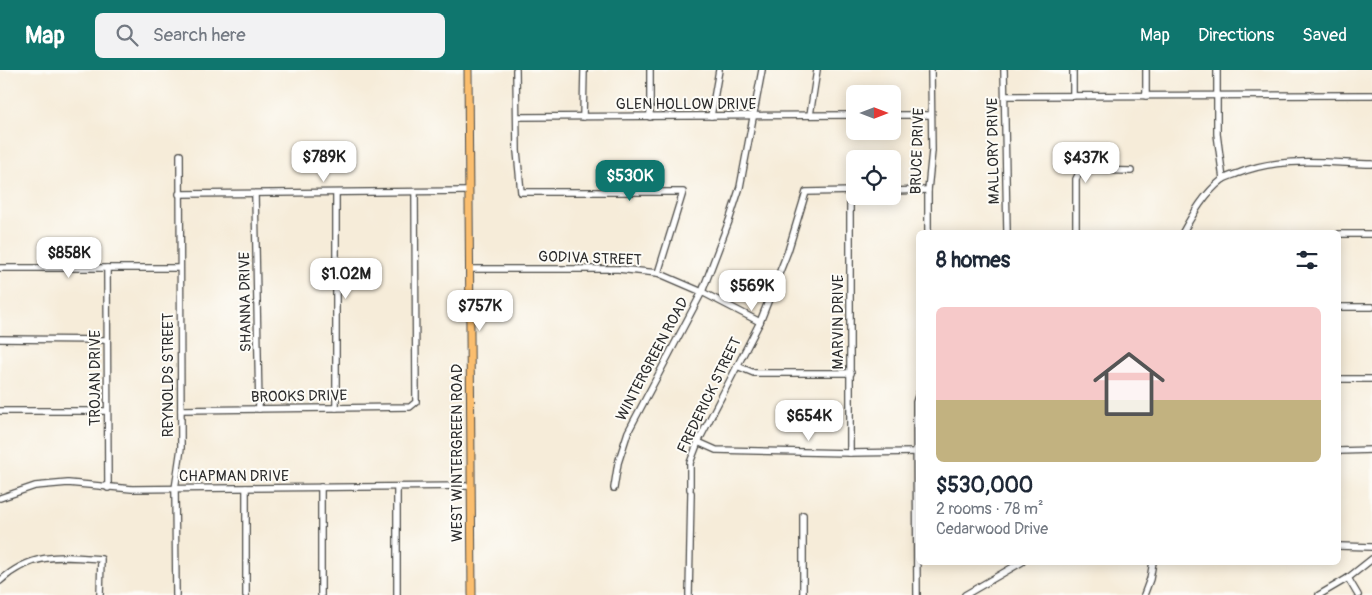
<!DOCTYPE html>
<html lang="en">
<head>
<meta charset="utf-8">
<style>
  :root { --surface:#fff; --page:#f2f2f3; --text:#1f2937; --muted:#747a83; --accent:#0f766e }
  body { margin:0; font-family:Pangolin,sans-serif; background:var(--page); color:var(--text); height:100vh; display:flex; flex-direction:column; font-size:19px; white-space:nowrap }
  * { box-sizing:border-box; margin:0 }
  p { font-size:16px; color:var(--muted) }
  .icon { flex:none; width:28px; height:28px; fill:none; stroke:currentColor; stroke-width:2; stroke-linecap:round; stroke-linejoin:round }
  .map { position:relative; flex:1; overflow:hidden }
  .sheet { position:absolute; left:916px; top:160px; width:425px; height:335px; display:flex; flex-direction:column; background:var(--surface); border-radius:8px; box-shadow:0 2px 12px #0003 }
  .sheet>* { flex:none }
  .needle { width:32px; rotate:90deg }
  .tools { position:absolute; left:846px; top:15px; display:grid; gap:10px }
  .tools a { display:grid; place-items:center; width:55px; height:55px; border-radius:8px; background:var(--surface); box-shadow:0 2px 12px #0003; font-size:25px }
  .price { position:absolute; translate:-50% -42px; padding:0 11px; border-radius:10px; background:#fff; color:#222; font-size:16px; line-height:32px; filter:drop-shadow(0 1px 2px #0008) }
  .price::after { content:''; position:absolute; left:50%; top:30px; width:15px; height:11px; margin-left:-8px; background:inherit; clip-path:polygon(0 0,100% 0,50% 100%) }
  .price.active { background:var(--accent); color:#fff }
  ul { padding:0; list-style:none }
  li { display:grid; align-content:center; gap:10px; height:265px; padding:0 20px }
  li span { display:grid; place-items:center; height:155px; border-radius:8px; color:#555 }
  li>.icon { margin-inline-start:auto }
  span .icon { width:90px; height:90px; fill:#fffc; stroke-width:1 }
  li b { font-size:21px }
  h2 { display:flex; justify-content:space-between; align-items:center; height:60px; padding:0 20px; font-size:21px }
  header { display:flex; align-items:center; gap:30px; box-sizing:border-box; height:70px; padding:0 25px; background:var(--accent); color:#fff }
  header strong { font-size:24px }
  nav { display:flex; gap:28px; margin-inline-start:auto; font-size:18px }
  .search { width:350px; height:45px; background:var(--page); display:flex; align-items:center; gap:12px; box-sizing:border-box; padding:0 18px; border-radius:8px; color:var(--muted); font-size:19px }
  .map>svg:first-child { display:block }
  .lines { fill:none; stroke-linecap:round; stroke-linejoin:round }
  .minor-casing { stroke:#494845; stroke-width:8 }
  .major-casing { stroke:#494845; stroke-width:9 }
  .minor { stroke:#fff; stroke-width:5.5 }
  .major { stroke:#fbbe6e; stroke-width:7 }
  .labels { text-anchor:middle; stroke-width:4; stroke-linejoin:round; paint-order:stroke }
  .street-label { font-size:15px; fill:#2b2b2b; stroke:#fdfcf7 }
</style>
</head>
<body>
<header>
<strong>Map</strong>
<div class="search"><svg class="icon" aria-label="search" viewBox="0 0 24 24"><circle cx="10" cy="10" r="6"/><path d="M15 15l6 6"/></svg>Search here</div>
<nav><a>Map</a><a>Directions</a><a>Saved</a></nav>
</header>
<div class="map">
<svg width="1372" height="525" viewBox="0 0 1372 525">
  <rect width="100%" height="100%" fill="#fdfcf7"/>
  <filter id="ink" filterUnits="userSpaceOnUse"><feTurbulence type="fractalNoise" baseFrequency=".02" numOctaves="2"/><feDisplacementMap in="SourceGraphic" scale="10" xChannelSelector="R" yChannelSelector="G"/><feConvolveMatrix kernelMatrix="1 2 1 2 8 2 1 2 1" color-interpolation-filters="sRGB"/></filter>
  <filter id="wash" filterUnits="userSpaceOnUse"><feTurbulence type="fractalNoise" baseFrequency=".0096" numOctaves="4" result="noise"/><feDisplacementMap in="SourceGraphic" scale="20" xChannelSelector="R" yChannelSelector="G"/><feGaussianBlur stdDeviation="1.12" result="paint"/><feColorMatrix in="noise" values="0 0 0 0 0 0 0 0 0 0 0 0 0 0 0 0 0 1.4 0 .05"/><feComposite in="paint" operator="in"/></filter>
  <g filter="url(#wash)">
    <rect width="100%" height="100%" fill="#f6ecd9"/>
  </g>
  <g filter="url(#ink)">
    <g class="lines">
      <!-- minor casing -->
      <g class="minor-casing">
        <g id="minor">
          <path d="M 516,0 L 517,81 L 521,122 L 683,122 L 658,203"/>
          <path d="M 1004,0 L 1007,162"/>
          <path d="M 1073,0 L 1073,26"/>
          <path d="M 1146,0 L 1146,26"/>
          <path d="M 1217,0 L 1217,64 L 1223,109"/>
          <path d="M 1005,26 L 1372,25"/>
          <path d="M 810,45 L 817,0"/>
          <path d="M 892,45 L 931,45"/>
          <path d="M 711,46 L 719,0"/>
          <path d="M 517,47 L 855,45"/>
          <path d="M 583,47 L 584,0"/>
          <path d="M 650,47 L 650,0"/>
          <path d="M 892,121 L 928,120"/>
          <path d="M 336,123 L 336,338"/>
          <path d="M 179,124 L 468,121"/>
          <path d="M 255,124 L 259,339"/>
          <path d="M 928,162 L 928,120 L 932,81 L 931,0"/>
          <path d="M 1076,162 L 1076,109 L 1079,103 L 1084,100 L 1131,101"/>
          <path d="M 1183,162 C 1193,144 1205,123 1222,110 C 1226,107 1233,105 1239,103 C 1281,86 1328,93 1372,94"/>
          <path d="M 1339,164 L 1372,164"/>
          <path d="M 0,198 L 180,198"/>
          <path d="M 107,198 L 108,418"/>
          <path d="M 469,199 L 618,199 L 658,203 L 702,222 L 760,252"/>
          <path d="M 1339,237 L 1372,237"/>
          <path d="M 0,269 L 107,270"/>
          <path d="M 737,296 L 754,303 L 851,303"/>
          <path d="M 1339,309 L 1372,309"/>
          <path d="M 181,340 L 410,337 L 416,332 L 415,122"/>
          <path d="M 0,341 L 107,341"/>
          <path d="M 698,372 L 716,380 L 850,383 L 917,382"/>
          <path d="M 1339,381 L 1372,380"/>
          <path d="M 850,383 L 850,122"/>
          <path d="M 321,417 L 321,525"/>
          <path d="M 397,417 L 397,525"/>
          <path d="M 246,418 L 246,525"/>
          <path d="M 614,418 L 618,393 L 628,362 L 702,222 L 729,151 L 740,117 L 762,0"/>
          <path d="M 690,419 L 690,393 L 698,372 L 760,252 L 788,181 L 806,122 L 855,121"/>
          <path d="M 0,428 L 35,416 L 68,413 L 132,419 L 471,416"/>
          <path d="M 803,445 L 803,525"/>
          <path d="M 1339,476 L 1372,477"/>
          <path d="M 1348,508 L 1358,525"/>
          <path d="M 0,511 C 32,482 61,486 101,489 L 100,525"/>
          <path d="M 176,525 L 175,419 L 181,378 L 180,85"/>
          <path d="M 689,525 L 691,423"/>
          <path d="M 917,525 L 916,344 L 916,332 L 919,323"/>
          <path d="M 965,525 L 1022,492"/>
          <path d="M 1144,525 L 1150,509 L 1153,492"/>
          <path d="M 1319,525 L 1348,508 L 1372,489"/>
        </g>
      </g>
      <!-- major casing -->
      <g class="major-casing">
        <path id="major" d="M 468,0 L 472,525"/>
      </g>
      <!-- minor -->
      <use href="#minor" class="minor"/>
      <!-- major -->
      <use href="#major" class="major"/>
    </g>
  </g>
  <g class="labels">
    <!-- street labels -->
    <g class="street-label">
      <text x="686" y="39">GLEN HOLLOW DRIVE</text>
      <text transform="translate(917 81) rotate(-88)" y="5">BRUCE DRIVE</text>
      <text transform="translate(993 81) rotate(-91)" y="5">MALLORY DRIVE</text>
      <text transform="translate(590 188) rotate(2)" y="5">GODIVA STREET</text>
      <text transform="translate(245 232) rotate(-91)" y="5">SHANNA DRIVE</text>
      <text transform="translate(838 252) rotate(-90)" y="5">MARVIN DRIVE</text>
      <text transform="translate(652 289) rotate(-62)" y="5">WINTERGREEN ROAD</text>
      <text transform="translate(168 305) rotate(-90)" y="5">REYNOLDS STREET</text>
      <text transform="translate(95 308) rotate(-90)" y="5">TROJAN DRIVE</text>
      <text transform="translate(709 325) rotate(-64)" y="5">FREDERICK STREET</text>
      <text transform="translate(299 326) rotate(-1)" y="5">BROOKS DRIVE</text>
      <text transform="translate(457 383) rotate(-90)" y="5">WEST WINTERGREEN ROAD</text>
      <text x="234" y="411">CHAPMAN DRIVE</text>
    </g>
  </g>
</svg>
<div class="tools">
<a><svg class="needle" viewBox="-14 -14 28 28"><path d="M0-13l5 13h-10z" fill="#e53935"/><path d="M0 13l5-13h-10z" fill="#747a83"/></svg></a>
<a><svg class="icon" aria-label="locate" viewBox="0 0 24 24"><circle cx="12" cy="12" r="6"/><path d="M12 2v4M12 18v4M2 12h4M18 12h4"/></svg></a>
</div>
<b class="price" style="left:324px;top:113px">$789K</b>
<b class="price" style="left:1086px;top:114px">$437K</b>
<b class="price active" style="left:630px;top:132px">$530K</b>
<b class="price" style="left:69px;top:209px">$858K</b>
<b class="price" style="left:346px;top:230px">$1.02M</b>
<b class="price" style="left:752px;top:242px">$569K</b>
<b class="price" style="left:480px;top:262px">$757K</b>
<b class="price" style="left:809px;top:372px">$654K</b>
<section class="sheet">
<h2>8 homes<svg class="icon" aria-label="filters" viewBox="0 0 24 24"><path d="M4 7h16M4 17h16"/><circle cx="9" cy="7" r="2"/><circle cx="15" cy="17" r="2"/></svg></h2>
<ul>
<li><span style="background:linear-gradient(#f6c9c9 60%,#c2b280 0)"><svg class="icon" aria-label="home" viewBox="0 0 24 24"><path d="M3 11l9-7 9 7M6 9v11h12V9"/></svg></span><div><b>$530,000</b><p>2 rooms · 78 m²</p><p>Cedarwood Drive</p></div></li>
</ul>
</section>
</div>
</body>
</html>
